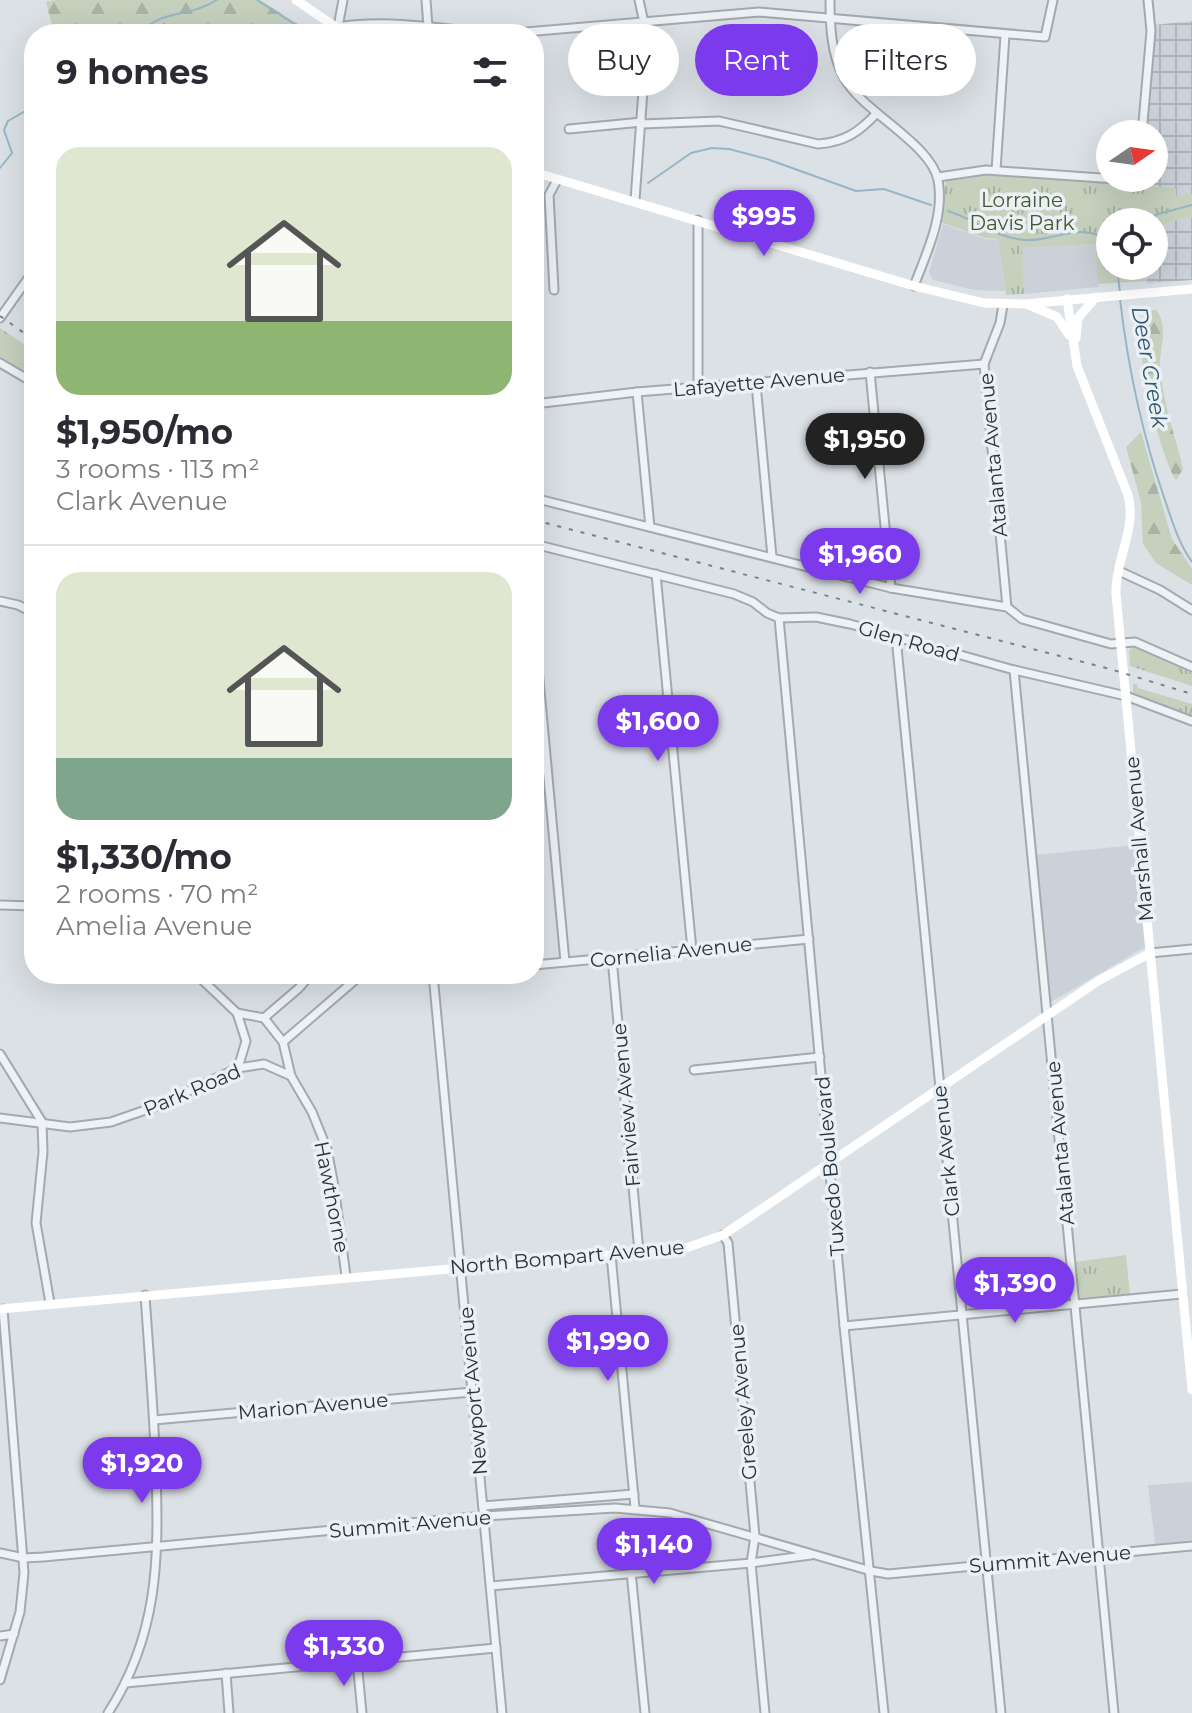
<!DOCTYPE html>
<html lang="en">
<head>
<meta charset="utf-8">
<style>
  :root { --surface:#fff; --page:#f2f2f3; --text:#2b2b33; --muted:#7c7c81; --line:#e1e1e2; --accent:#7c3aed }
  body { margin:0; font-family:Montserrat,sans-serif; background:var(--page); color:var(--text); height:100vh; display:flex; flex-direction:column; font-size:30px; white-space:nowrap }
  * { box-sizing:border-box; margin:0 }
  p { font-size:26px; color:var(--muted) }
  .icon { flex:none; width:44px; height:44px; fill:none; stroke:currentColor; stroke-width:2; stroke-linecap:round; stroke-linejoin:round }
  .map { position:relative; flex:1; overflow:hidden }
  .side { position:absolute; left:24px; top:24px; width:520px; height:960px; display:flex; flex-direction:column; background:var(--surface); border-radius:32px; box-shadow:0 8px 32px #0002 }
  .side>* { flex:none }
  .top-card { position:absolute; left:568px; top:24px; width:504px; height:72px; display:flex; gap:16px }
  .needle { width:52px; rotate:77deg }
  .tools { position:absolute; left:1096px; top:120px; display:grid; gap:16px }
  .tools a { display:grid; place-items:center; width:72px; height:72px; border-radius:50%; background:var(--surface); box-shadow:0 8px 32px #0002; font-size:40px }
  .price { position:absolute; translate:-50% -68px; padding:0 18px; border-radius:28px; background:var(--accent); color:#fff; font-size:26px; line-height:52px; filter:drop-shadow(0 2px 4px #0008) }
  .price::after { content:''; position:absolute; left:50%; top:48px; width:24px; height:18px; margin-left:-12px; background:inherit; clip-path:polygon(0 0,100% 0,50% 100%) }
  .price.selected { background:#222; color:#fff }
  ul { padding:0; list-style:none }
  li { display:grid; align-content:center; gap:16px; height:424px; padding:0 32px }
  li+li { border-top:2px solid var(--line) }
  li span { display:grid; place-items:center; height:248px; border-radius:24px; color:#555 }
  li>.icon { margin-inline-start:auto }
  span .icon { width:144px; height:144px; fill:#fffc; stroke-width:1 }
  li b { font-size:34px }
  h2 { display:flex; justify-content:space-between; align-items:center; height:96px; padding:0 32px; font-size:34px }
  .pill { padding:0 28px; border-radius:36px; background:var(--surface); box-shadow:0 8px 32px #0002; font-size:28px; line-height:72px }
  .pill.selected { background:var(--accent); color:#fff }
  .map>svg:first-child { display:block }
  .built { fill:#cad1d8 }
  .industrial { fill:url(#industrial-grid) }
  .grass { fill:url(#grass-tufts) }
  .forest { fill:url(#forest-firs) }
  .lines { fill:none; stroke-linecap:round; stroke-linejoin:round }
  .stream { stroke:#96b6c7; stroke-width:2 }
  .street-casing { stroke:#a2a9b0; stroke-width:11 }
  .street { stroke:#eef2f4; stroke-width:7 }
  .secondary { stroke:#fff; stroke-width:9 }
  .rail { stroke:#75838f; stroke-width:2; stroke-dasharray:4 8; stroke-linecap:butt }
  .labels { text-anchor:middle; stroke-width:7; stroke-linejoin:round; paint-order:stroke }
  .park-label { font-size:20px; fill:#405833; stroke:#ebf0f4 }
  .street-label { font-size:20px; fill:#26323c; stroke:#ebf0f4 }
  .water-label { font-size:22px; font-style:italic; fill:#305770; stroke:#ebf0f4 }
</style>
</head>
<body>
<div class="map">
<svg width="1192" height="1713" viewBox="0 0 1192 1713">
  <defs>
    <pattern id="industrial-grid" width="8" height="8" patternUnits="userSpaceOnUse" patternTransform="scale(2)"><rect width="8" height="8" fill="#cad1d8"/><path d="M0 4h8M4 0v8" fill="none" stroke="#adb4ba"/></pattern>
    <pattern id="grass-tufts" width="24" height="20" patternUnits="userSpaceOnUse" patternTransform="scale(2)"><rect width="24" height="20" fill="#c5d0bd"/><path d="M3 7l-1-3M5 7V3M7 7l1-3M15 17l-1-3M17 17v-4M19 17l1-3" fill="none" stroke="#a9b3a3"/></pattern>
    <pattern id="forest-firs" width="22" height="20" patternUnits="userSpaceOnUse" patternTransform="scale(2)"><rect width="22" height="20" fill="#c5d0bd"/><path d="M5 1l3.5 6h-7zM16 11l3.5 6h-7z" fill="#a9b3a3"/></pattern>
  </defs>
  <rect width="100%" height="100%" fill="#dce1e6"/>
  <!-- built -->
  <g class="built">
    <path d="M 943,224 L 985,239 L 998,240 L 1005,291 L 974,290 L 933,280 L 929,272 Z"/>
    <path d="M 1095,244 L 1099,287 L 1024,294 L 1021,248 Z"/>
    <path d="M 1135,845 L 1145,947 L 1051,1002 L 1035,855 Z"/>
    <path d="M 1192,1482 L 1192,1540 L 1155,1544 L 1148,1485 Z"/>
  </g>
  <!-- industrial -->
  <g class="industrial">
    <path d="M 1192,21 L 1192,194 L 1175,197 L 1175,188 L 1131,185 L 1140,178 L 1154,178 L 1154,134 L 1146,134 L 1154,25 Z"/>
    <path d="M 1192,217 L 1192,280 L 1147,283 L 1145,266 L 1154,266 L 1154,232 L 1170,222 Z"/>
  </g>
  <!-- grass -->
  <g class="grass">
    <path d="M 979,173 L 1176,188 L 1176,196 L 1192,194 L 1192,217 L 1170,222 L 1154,232 L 1154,222 L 1110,222 L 1110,266 L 1145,266 L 1146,281 L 1098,284 L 1095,244 L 1022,248 L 1024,294 L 1006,295 L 998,239 L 985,238 L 940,222 L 946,180 Z"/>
    <path d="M 0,328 L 34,351 L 34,379 L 0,359 Z"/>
    <path d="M 1134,647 L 1192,673 L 1192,686 L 1130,666 L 1129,650 Z"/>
    <path d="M 1133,684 L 1137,684 L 1138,688 L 1192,704 L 1192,715 L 1133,694 Z"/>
    <path d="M 1126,1255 L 1130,1296 L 1079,1299 L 1075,1262 Z"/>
  </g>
  <!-- forest -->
  <g class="forest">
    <path d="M 55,0 L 260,0 L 301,26 L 309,34 L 54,34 L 46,2 Z"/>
    <path d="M 1156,310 C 1169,326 1160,346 1160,365 C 1162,401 1175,434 1183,469 L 1176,480 C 1161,459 1139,362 1140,335 C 1140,326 1143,319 1147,311 Z"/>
    <path d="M 1141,432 L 1172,539 L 1192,569 L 1192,585 L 1156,563 L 1143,544 L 1141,502 L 1126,447 Z"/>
  </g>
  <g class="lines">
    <!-- stream -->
    <g class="stream">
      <path d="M 257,0 L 310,34"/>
      <path d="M 138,34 C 166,7 186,19 217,0"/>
      <path d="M 0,168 L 12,153 L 4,130 L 8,121 L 34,106"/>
      <path d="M 648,183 L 691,153 L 712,148 L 729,149 L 767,159 L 856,191 L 884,189 L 931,205"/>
      <path d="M 534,203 L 537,205"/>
      <path d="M 948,211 C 974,219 996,238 1025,240 C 1055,242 1082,219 1110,243"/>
      <path d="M 1143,222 L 1158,214 L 1192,205"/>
      <path d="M 1117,266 L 1120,293"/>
      <path d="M 1120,299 C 1128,368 1142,434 1165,500 C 1172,521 1179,544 1192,562"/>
    </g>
    <!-- street casing -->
    <g class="street-casing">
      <g id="street">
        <path d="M 343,0 L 338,27 C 387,19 439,28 489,34"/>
        <path d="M 426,0 L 428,27"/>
        <path d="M 830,0 C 830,26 831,54 844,78 C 863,112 931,144 938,180 C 945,216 926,254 914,286"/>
        <path d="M 503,34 L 759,12 L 1045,37 L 1053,0"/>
        <path d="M 642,124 L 719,121 L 818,144 C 845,142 859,132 877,113"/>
        <path d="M 569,129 L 642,122"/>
        <path d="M 1142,134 L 1151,31 L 1148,0"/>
        <path d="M 996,170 L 1005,35"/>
        <path d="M 938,177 L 986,170 L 1130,180 L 1136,178"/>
        <path d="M 635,200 L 647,36 L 639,0"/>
        <path d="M 554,290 L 549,195 L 557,180"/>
        <path d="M 1003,305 L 1000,323 L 984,364 L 1007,607"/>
        <path d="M 0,318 L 34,270"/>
        <path d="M 0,363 L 34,383"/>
        <path d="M 870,372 L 891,588"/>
        <path d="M 756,384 L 772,557"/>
        <path d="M 698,388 L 698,220"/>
        <path d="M 637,392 L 650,527"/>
        <path d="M 534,404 L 637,392 L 984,364"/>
        <path d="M 534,498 L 891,588 L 1007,607 L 1022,619 L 1111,644 L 1135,642 L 1192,667"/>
        <path d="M 534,544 L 734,594 L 753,602 L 767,613 L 779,618 L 816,617 L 850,624 L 1014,670 L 1126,696 L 1192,721"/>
        <path d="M 1119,571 L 1160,590 L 1192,610"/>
        <path d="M 656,574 L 692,950"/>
        <path d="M 0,601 L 18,605 L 34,613"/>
        <path d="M 779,618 L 844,1326 L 884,1713"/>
        <path d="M 534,625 L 565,962"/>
        <path d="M 896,637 L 1001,1713"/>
        <path d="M 1014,670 L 1114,1713"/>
        <path d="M 0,905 L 34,906"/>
        <path d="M 1150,953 L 1192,949"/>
        <path d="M 612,958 L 639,1252"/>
        <path d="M 534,965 L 809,939"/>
        <path d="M 196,974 L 237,1013 L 246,1041 L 238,1068"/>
        <path d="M 433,974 L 502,1713"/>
        <path d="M 237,1013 L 264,1018"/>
        <path d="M 264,1018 L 299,988 L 311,974"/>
        <path d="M 264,1018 L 283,1042"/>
        <path d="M 0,1054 L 42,1122 L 43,1152 L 36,1223 L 50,1303"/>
        <path d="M 694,1070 L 820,1057"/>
        <path d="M 0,1118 L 70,1127 L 111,1122 L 154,1107 L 238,1068 L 264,1064 L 291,1076"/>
        <path d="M 723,1235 L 728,1243 L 755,1536 L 751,1563 L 765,1713"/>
        <path d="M 611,1255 L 635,1508"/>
        <path d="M 346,1276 L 334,1186 L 327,1149 L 312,1112 L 291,1076 L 283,1042 L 362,974"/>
        <path d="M 844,1326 L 1182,1294"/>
        <path d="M 154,1420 L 472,1392"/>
        <path d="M 483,1506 L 634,1494"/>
        <path d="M 0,1553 L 24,1558 L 43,1557 L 484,1516 L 615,1508 L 670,1513 L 871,1571 L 888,1574 L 1192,1546"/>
        <path d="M 631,1572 L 645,1713"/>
        <path d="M 491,1586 L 751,1563 L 811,1555"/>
        <path d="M 0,1636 L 14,1634"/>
        <path d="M 357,1661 L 362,1713"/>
        <path d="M 226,1673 L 229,1713"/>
        <path d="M 0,1680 L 20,1612 L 24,1573 L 3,1309"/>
        <path d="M 126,1683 L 496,1648"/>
        <path d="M 108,1713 C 158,1636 159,1560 156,1472 C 154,1413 149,1354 145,1295"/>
      </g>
    </g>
    <!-- street -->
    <use href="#street" class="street"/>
    <!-- secondary -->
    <g class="secondary">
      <path d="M 296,0 L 346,34"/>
      <path d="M 534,172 L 914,286 L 984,303 L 1025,304 L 1192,289"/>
      <path d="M 1067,299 L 1077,366 L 1128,495 C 1137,530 1115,559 1116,594 L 1192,1390"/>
      <path d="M 1029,305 L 1057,317 L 1069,335"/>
      <path d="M 1076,338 L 1078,318 L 1096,297"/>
      <path d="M 0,1309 L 686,1248 L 723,1235 L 1098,981 L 1150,953"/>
    </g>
    <!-- rail -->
    <g class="rail">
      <path d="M 0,316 L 34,340"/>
      <path d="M 534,520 L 1110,669 L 1192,694"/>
    </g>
  </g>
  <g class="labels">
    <!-- park labels -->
    <g class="park-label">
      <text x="1022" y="207">Lorraine<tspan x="1022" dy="23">Davis Park</tspan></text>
    </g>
    <!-- street labels -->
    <g class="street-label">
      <text transform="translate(759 382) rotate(-5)" y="7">Lafayette Avenue</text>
      <text transform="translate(993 455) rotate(-95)" y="7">Atalanta Avenue</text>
      <text transform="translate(909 641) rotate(16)" y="7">Glen Road</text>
      <text transform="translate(1139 839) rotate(-95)" y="7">Marshall Avenue</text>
      <text transform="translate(671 952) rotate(-6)" y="7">Cornelia Avenue</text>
      <text transform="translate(192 1090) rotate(-23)" y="7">Park Road</text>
      <text transform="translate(626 1105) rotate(-95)" y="7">Fairview Avenue</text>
      <text transform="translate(1060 1143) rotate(-95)" y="7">Atalanta Avenue</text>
      <text transform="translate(946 1151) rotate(-96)" y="7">Clark Avenue</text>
      <text transform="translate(830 1166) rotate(-95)" y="7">Tuxedo Boulevard</text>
      <text transform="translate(332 1197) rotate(79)" y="7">Hawthorne</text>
      <text transform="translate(567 1257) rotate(-5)" y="7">North Bompart Avenue</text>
      <text transform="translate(473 1391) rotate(-95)" y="7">Newport Avenue</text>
      <text transform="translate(743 1402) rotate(-95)" y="7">Greeley Avenue</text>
      <text transform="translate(313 1406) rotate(-5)" y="7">Marion Avenue</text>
      <text transform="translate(410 1524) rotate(-5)" y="7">Summit Avenue</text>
      <text transform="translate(1050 1559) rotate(-5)" y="7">Summit Avenue</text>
    </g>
    <!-- water labels -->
    <g class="water-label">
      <text transform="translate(1150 367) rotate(80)" y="8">Deer Creek</text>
    </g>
  </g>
</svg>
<div class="tools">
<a><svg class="needle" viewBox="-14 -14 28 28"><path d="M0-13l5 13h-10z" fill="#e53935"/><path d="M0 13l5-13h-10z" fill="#7c7c81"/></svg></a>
<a><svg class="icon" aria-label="locate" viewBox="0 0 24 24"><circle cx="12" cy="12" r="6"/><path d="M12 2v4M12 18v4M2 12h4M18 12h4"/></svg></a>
</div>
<b class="price" style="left:764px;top:258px">$995</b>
<b class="price selected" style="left:865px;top:481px">$1,950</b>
<b class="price" style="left:860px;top:596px">$1,960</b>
<b class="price" style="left:658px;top:763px">$1,600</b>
<b class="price" style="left:1015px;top:1325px">$1,390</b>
<b class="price" style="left:608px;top:1383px">$1,990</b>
<b class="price" style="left:142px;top:1505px">$1,920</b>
<b class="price" style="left:654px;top:1586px">$1,140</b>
<b class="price" style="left:344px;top:1688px">$1,330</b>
<div class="top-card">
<a class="pill">Buy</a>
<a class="pill selected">Rent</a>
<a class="pill">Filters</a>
</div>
<section class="side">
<h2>9 homes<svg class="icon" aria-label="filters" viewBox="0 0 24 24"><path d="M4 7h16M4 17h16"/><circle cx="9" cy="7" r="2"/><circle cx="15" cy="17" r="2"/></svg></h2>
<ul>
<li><span style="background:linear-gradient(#dfe7d0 70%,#8fb573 0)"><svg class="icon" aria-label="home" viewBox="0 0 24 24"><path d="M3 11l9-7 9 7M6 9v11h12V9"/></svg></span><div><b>$1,950/mo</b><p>3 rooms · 113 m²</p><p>Clark Avenue</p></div></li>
<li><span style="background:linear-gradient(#dfe7d0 75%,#7fa58c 0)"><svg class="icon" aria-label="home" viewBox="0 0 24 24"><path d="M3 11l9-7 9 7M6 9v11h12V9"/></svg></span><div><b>$1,330/mo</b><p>2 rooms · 70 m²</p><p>Amelia Avenue</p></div></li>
</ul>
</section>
</div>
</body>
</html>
